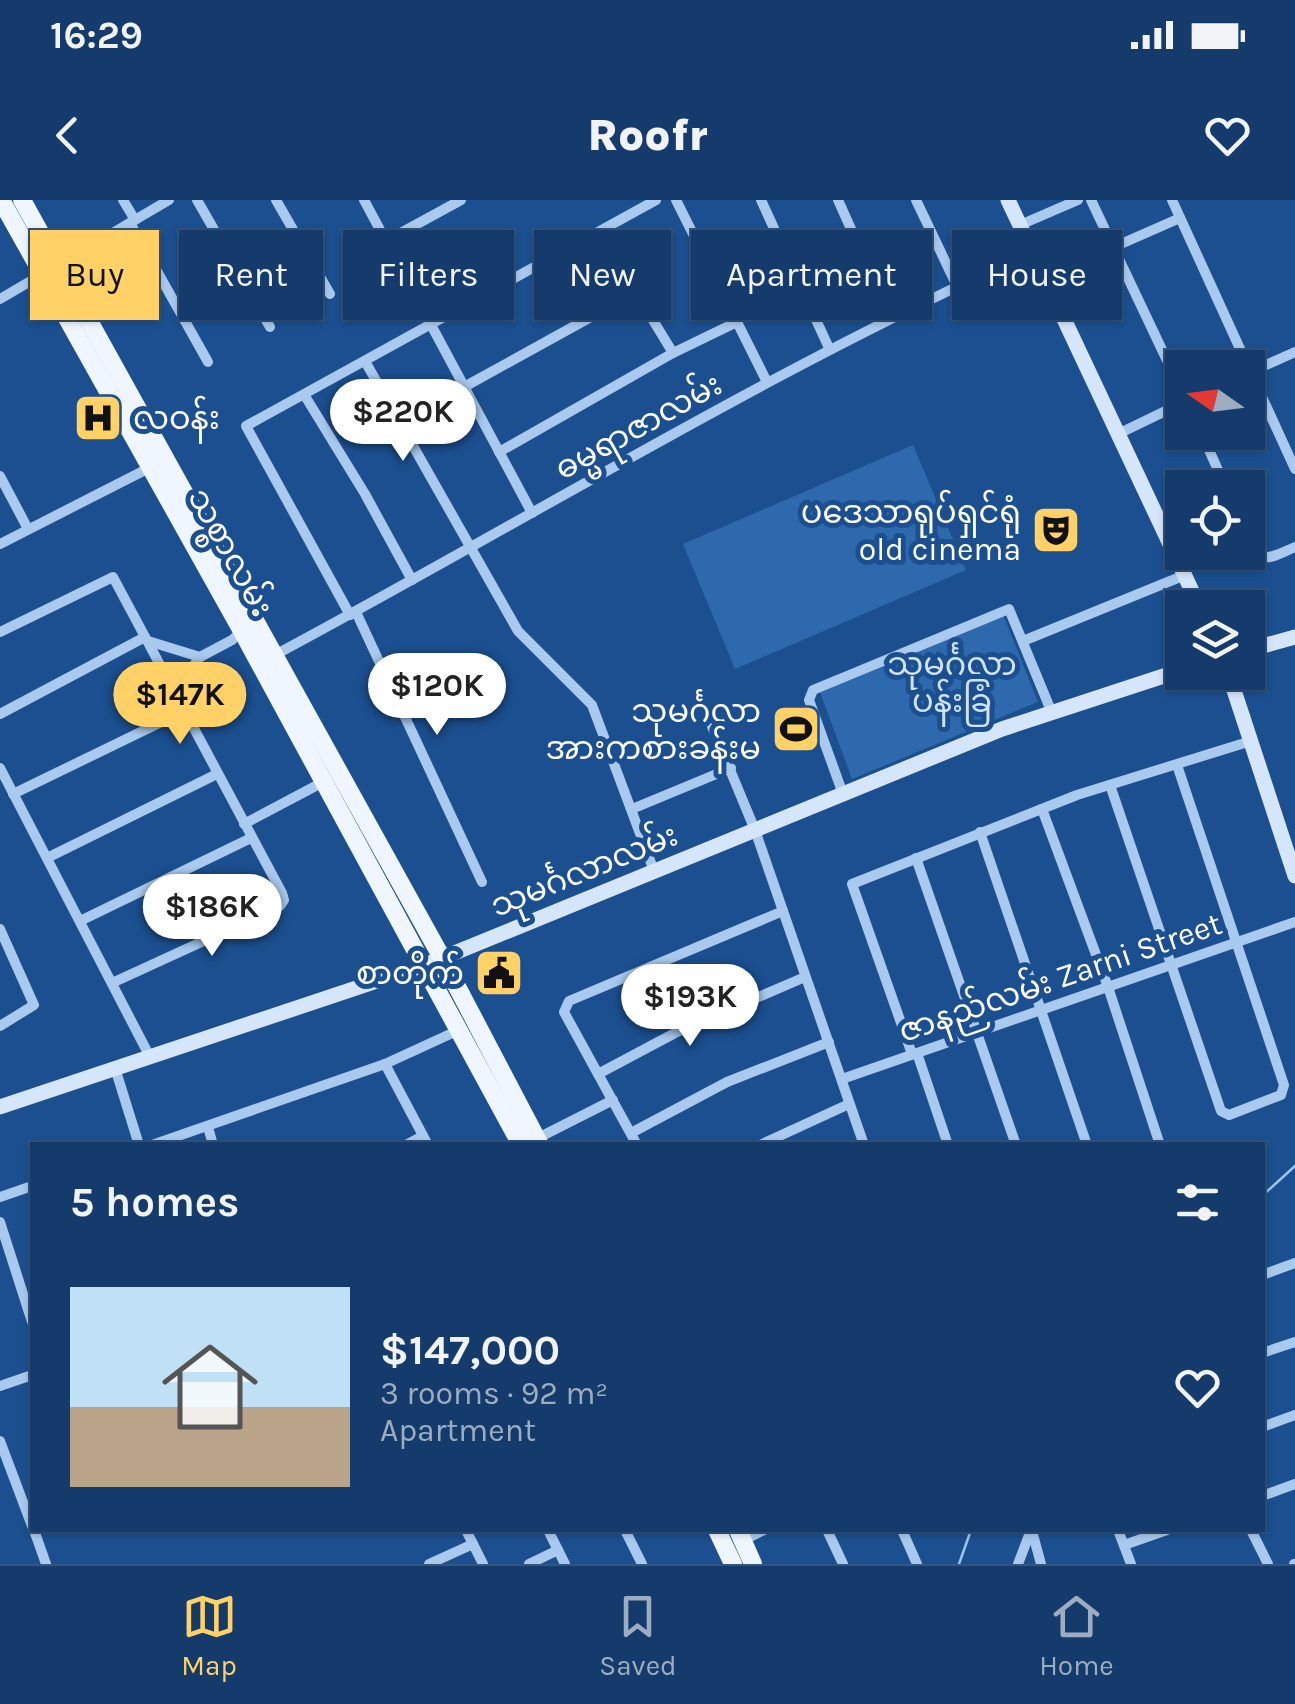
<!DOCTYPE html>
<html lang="en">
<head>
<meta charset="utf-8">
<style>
  :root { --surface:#143b6b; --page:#1d4271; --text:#f1f3f6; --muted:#9dadc1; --line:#33557e; --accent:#ffd166 }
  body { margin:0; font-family:Karla,"Noto Sans Myanmar",sans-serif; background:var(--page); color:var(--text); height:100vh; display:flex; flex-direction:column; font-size:38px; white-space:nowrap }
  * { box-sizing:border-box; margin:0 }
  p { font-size:32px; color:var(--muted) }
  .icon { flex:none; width:55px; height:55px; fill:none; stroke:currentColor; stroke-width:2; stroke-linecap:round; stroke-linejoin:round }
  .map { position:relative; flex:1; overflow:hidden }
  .panel { position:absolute; left:30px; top:942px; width:1235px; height:390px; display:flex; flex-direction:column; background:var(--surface); border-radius:0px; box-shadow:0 2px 8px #0004,0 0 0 2px var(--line) }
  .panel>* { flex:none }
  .guide { position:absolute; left:30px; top:30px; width:1235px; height:90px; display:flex; gap:20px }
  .needle { width:65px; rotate:284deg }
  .controls { position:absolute; left:1165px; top:150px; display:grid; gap:20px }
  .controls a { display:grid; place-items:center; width:100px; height:100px; border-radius:0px; background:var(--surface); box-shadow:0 2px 8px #0004,0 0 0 2px var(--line); font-size:50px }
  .price { position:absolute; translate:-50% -85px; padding:0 22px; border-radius:35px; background:#fff; color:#222; font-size:32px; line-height:65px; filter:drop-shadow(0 2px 5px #0008) }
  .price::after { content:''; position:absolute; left:50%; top:60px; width:30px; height:22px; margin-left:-15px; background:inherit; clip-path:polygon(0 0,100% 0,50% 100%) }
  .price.active { background:var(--accent); color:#111 }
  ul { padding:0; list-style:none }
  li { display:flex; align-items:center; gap:30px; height:250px; padding:0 40px }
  li span { display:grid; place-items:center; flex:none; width:280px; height:200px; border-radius:0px; color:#555 }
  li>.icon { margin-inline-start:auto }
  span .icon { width:120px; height:120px; fill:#fffc; stroke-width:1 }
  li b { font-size:42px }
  h2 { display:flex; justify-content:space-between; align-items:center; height:120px; padding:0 40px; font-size:42px }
  .tag { padding:0 35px; border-radius:0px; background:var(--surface); box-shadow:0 2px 8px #0004,0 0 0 2px var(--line); font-size:35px; line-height:90px }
  .tag.active { background:var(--accent); color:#111 }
  .status { display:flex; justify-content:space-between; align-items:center; height:70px; padding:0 50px; background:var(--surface); direction:ltr }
  .status svg { height:28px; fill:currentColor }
  header { display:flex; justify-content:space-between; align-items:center; height:130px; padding:0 40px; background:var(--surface); font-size:45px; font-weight:800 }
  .menu { display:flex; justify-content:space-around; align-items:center; height:140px; border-top:2px solid var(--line); background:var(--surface); font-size:28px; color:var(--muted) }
  .menu a { display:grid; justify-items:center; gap:5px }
  .menu .active { color:var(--accent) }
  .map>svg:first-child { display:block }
  .green { fill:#2e69ad }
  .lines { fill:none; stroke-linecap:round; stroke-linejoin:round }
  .stream { stroke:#9cc4f0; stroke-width:2.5 }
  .street { stroke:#a9c9ee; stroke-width:10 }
  .secondary { stroke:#d6e6fa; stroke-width:15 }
  .primary { stroke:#f0f6ff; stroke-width:18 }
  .labels { text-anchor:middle; stroke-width:10; stroke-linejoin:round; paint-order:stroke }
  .poi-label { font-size:32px; fill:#fff; stroke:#1b4f8f; text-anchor:end }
  .street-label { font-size:32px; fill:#fff; stroke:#1b4f8f }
  .park-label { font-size:32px; fill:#cfe3fa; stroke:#1b4f8f }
</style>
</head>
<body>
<div class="status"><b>16:29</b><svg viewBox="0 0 49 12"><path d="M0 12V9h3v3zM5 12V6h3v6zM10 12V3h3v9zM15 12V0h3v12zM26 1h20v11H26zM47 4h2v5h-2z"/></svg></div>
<header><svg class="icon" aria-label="back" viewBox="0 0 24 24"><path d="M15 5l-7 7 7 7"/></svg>Roofr<svg class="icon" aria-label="heart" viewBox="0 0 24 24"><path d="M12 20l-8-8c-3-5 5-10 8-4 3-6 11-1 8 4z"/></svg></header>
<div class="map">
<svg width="1295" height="1364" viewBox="0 0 1295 1364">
  <rect width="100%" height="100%" fill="#1b4f8f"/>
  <!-- green -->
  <g class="green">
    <path d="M 913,245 L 966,370 L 735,469 L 683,344 Z"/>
    <path d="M 1000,407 L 1038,502 L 852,579 L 817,484 Z"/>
  </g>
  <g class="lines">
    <!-- stream -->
    <g class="stream">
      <path d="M 1262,996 L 1295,966"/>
      <path d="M 959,1364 L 971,1330"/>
    </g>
    <!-- street -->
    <g class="street">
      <path d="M 123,0 L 135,20"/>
      <path d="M 197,0 L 270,127"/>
      <path d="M 276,0 L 330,94"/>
      <path d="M 364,0 L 532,313"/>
      <path d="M 676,0 L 767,182"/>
      <path d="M 761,0 L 829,148"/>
      <path d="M 838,0 L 891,118"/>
      <path d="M 916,0 L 957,86"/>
      <path d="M 1091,0 L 1182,192"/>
      <path d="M 1172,0 L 1295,269"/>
      <path d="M 130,23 L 208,162"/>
      <path d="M 1020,25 L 1078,0"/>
      <path d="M 600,33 L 673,153"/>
      <path d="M 386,41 L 461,0"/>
      <path d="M 1114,47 L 1180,18"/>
      <path d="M 0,99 L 169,0"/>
      <path d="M 366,163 L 518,431 L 592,505 L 654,671"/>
      <path d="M 1248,173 L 1295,152"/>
      <path d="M 464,187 L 636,92"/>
      <path d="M 305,196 L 365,294 L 412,380"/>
      <path d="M 1201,232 L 1226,288"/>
      <path d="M 1118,234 L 1182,203"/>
      <path d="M 499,252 L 673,153 L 737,122"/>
      <path d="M 0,276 L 28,329"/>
      <path d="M 1248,335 C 1262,366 1267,359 1295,347"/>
      <path d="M 0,344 L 155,265"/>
      <path d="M 356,412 L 482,682"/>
      <path d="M 350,415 L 246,226 L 656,0"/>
      <path d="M 0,432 L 113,377 L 282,693 L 284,700 L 280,706 L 112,783"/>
      <path d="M 148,441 L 200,457 L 232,440 L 242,431"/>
      <path d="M 1023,441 L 1185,375"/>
      <path d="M 275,455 C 527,320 771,169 1032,52"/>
      <path d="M 174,492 L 200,457"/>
      <path d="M 0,514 L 145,437"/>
      <path d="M 711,524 L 755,630 L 864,945"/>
      <path d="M 0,568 L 150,857"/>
      <path d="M 1110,585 L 1221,911 L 1229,915 L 1281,895 L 1284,885 L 1177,565"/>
      <path d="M 13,594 L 184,511"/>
      <path d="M 843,594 L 809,500 L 813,490 L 1009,409 L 1052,513"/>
      <path d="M 632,609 L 731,568"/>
      <path d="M 1042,609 L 1108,787 L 1160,945"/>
      <path d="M 244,624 L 327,580"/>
      <path d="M 980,632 L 1087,945"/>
      <path d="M 47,658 L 217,574"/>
      <path d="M 916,658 L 1016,945"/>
      <path d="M 80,721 L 251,638"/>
      <path d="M 0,729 L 34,805 L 0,826"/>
      <path d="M 917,853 L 948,945"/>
      <path d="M 912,854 L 852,684 L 1077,595 L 1251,541"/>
      <path d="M 385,864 L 428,945"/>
      <path d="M 115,868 L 139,945"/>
      <path d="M 598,874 L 564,812 L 569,801 L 783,711"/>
      <path d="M 842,879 L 1295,722"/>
      <path d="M 208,927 L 213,945"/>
      <path d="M 631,933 L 727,882 L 829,842"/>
      <path d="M 536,939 L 613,900"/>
      <path d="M 152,945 L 385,864 L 459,830"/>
      <path d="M 406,945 L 423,936"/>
      <path d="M 637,945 L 598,874 L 675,833 L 805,777"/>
      <path d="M 760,945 L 849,904"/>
      <path d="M 0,997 L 32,986"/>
      <path d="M 0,1022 L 32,1122"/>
      <path d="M 1262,1075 L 1295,1063"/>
      <path d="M 1262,1153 L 1295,1142"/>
      <path d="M 0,1186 L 32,1175"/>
      <path d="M 1262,1227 L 1295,1215"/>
      <path d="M 0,1241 L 32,1326"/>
      <path d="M 1262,1296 L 1295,1284"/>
      <path d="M 34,1330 L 46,1364"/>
      <path d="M 466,1330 L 483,1364"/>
      <path d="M 548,1330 L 565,1364"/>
      <path d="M 625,1330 L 642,1364"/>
      <path d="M 827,1330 L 843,1364"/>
      <path d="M 902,1330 L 917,1364"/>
      <path d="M 1118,1330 L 1131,1364"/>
      <path d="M 1251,1330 L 1268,1364"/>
      <path d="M 1032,1331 L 1041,1364"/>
      <path d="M 742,1341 L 764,1330"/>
      <path d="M 1124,1345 L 1167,1330"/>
      <path d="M 429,1364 L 473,1344"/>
      <path d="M 529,1364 L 558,1350"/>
      <path d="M 1018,1364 L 1031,1330"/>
      <path d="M 1294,1364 L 1295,1364"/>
    </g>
    <!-- secondary -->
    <g class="secondary">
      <path d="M 1008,0 L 1200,408"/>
      <path d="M 1248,450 L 1295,437"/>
      <path d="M 1228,472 L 1295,676"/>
      <path d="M 0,907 L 425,765 L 1002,529 L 1182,470"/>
    </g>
    <!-- primary -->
    <g class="primary">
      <path d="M 1,0 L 242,431 L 521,945"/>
      <path d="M 22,0 L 442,758 L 540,945"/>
      <path d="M 717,1330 L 733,1364"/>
      <path d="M 738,1330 L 753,1364"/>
    </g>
  </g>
  <!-- icons -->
  <defs>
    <g id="hospital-square" transform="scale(2.5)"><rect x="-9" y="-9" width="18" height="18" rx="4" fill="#ffd166" stroke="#1b4f8f"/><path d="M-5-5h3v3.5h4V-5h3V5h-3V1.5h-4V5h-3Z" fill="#111"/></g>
    <g id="theatre-square" transform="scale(2.5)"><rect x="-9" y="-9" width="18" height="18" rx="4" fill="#ffd166" stroke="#1b4f8f"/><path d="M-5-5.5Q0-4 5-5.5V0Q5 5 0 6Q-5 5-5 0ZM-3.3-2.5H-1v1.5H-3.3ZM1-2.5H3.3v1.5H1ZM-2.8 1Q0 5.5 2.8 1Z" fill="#111"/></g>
    <g id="stadium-square" transform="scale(2.5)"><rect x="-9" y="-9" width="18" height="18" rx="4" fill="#ffd166" stroke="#1b4f8f"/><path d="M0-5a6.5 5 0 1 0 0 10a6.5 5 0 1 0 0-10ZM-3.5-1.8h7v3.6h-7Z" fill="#111"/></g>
    <g id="civic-square" transform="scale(2.5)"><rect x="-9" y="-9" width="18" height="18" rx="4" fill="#ffd166" stroke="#1b4f8f"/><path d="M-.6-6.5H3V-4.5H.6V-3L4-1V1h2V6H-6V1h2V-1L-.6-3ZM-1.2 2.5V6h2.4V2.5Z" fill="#111"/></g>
  </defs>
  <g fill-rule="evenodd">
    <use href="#hospital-square" x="98" y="218"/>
    <use href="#theatre-square" x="1056" y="330"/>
    <use href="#stadium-square" x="796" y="529"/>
    <use href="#civic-square" x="499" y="773"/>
  </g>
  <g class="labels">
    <!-- poi labels -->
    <g class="poi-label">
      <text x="133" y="229" text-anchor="start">လဝန်း</text>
      <text x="1021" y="323">ပဒေသာရုပ်ရှင်ရုံ<tspan x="1021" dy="37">old cinema</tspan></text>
      <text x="761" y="522">သုမင်္ဂလာ<tspan x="761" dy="37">အားကစားခန်းမ</tspan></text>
      <text x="464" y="784">စာတိုက်</text>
    </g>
    <!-- street labels -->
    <g class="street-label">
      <text transform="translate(638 226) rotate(-29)" y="11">ဓမ္မရာဇာလမ်း</text>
      <text transform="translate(231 352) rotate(61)" y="11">သစ္စာလမ်း</text>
      <text transform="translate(584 670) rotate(-22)" y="11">သုမင်္ဂလာလမ်း</text>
      <text transform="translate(1060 777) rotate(-19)" y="11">ဇာနည်လမ်း Zarni Street</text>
    </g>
    <!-- park labels -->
    <g class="park-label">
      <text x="952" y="475">သုမင်္ဂလာ<tspan x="952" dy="37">ပန်းခြံ</tspan></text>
    </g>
  </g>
</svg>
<div class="controls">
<a><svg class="needle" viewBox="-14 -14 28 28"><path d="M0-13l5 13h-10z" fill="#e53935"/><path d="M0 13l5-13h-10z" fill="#9dadc1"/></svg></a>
<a><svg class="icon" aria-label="locate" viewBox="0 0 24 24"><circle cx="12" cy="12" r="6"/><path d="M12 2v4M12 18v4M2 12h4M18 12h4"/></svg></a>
<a><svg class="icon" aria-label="layers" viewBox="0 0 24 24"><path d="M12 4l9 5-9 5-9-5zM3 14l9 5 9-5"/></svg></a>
</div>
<b class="price" style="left:403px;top:264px">$220K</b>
<b class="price" style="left:437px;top:538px">$120K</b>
<b class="price active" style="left:180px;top:547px">$147K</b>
<b class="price" style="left:212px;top:759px">$186K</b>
<b class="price" style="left:690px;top:849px">$193K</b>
<div class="guide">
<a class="tag active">Buy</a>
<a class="tag">Rent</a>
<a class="tag">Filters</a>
<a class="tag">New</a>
<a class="tag">Apartment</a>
<a class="tag">House</a>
</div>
<section class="panel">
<h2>5 homes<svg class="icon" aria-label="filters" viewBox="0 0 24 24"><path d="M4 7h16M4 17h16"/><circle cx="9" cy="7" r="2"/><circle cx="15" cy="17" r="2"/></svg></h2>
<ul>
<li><span style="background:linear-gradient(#bfe0f5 60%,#b9a48a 0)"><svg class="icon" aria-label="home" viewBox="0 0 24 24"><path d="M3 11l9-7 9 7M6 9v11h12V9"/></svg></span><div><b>$147,000</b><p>3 rooms · 92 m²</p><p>Apartment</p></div><svg class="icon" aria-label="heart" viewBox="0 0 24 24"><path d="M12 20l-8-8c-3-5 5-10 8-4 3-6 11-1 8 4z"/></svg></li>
</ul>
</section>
</div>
<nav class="menu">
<a class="active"><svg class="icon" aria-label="map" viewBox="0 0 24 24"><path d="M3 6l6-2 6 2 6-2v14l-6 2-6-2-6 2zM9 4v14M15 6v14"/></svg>Map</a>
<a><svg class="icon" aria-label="saved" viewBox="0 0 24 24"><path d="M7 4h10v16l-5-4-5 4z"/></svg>Saved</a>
<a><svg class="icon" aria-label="home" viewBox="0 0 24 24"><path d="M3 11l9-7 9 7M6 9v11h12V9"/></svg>Home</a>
</nav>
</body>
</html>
